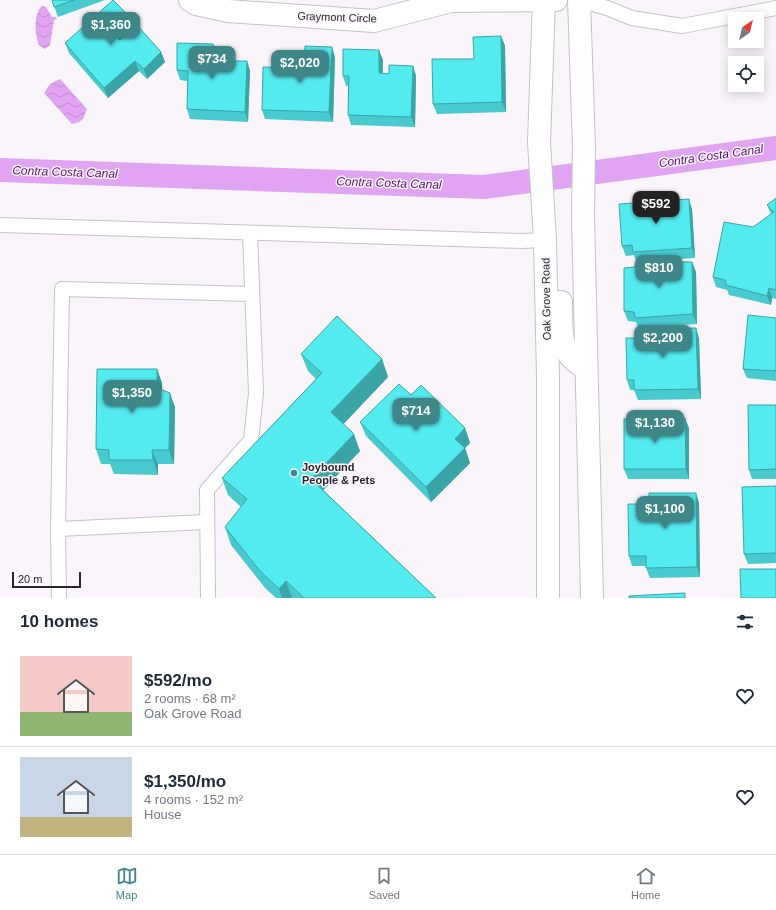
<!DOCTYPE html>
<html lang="en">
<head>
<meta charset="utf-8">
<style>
  :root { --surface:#fff; --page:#f2f2f3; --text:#1f2937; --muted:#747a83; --line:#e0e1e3; --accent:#3e8688 }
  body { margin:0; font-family:Arial,sans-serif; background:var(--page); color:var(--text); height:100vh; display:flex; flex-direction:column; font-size:15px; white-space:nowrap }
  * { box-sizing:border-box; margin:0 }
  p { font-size:13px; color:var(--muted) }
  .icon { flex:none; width:22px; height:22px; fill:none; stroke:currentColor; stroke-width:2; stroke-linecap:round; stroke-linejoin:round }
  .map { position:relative; height:598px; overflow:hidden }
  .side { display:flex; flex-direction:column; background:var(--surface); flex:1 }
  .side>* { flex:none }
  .needle { width:26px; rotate:35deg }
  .buttons { position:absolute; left:728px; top:12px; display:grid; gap:8px }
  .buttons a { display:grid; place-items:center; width:36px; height:36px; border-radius:0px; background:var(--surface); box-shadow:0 2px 10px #0003; font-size:20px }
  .scale { position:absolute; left:12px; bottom:10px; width:69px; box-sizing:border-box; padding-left:4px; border:2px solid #282629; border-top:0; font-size:11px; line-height:14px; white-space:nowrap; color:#282629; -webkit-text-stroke:3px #faf4fb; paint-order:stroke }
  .price { position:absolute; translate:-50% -34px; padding:0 9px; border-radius:8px; background:var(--accent); color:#fff; font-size:13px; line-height:26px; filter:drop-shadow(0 1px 2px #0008) }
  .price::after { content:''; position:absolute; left:50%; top:24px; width:12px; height:9px; margin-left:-6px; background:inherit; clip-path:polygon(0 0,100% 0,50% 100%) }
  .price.current { background:#222; color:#fff }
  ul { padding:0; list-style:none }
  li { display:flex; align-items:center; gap:12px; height:100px; padding:0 20px }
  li+li { border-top:1px solid var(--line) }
  li span { display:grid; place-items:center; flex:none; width:112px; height:80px; border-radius:0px; color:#555 }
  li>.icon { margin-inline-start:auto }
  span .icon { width:48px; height:48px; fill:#fffc; stroke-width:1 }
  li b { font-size:17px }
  h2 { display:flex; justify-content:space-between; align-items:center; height:48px; padding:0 20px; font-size:17px }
  .dock { display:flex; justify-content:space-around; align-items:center; height:56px; border-top:1px solid var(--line); background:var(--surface); font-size:11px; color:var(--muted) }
  .dock a { display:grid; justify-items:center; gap:2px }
  .dock .current { color:var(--accent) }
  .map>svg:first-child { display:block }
  .water { fill:url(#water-waves) }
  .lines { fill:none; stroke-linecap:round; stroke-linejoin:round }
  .canal { stroke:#e0a4f2; stroke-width:24 }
  .service-casing { stroke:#c7c2c9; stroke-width:16 }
  .minor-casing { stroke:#c7c2c9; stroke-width:24 }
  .secondary-casing { stroke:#c7c2c9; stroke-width:24 }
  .service { stroke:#fff; stroke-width:14 }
  .minor { stroke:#fff; stroke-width:22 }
  .secondary { stroke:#fff; stroke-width:22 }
  .wall { fill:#48cace }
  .shaded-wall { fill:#3ba4a7 }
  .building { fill:#54ebef; stroke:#3ba4a7 }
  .poi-dot { fill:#3e8688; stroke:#faf4fb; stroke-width:1.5 }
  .labels { text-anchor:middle; stroke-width:3; stroke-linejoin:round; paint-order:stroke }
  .street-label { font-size:11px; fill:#282629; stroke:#faf4fb }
  .poi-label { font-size:11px; font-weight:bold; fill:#282629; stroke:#faf4fb; text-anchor:start }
  .water-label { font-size:12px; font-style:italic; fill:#5b0f6e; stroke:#faf4fb }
</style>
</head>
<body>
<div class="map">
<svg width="776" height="598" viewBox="0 0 776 598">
  <defs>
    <pattern id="water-waves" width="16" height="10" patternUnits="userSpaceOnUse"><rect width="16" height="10" fill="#e0a4f2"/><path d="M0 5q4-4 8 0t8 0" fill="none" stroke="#c08dd0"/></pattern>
  </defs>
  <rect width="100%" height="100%" fill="#faf4fb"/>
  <!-- water -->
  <g class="water">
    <path d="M 42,6 L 46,7 L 52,17 L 56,17 L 57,19 L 54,20 L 50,45 L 45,49 L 39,45 C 35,35 33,14 42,6 Z"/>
    <path d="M 60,79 L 87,109 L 83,119 L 79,122 L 72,124 L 44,93 L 50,84 Z"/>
  </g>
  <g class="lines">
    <!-- canal -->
    <path class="canal" d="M 0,170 L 484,187 L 776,148"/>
    <!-- service casing -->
    <g class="service-casing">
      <g id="service">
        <path d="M 579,0 L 607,8 L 632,18 L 682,26 L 776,8"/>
        <path d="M 0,225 L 521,241 L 545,240"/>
        <path d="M 58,529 L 62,289 L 252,294"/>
        <path d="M 59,598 L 58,529 L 206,522"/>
        <path d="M 208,598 L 207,490 L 251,440 L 256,393 L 250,233"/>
      </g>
    </g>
    <!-- minor casing -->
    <g class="minor-casing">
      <path id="minor" d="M 190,0 L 196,4 L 228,11 L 374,21 L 451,1 L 556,0"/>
    </g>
    <!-- secondary casing -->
    <g class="secondary-casing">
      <g id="secondary">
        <path d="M 544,0 L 539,142 L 545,240 L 548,377 L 548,598"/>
        <path d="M 579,0 L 584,147 L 583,216 L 592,598"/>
        <path d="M 561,302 C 562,331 557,354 586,368"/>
      </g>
    </g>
    <!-- service -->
    <use href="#service" class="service"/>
    <!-- minor -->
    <use href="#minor" class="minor"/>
    <!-- secondary -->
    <use href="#secondary" class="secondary"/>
  </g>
  <!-- wall -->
  <g class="wall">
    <path d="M 52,0 L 105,0 L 58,17 Z"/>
    <path d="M 130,17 L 133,27 L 120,40 L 161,52 L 165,62 L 147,79 L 139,71 L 108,98 L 69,53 L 65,43 Z"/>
    <path d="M 501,36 L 505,46 L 506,112 L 437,114 L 433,104 L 474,59 Z"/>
    <path d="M 213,44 L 217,54 L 217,68 L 223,68 L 247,61 L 250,71 L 248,122 L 190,119 L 187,109 L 187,81 L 180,80 L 177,70 Z"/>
    <path d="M 335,57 L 333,122 L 265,119 L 262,110 L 304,68 Z"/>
    <path d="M 383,60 L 383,73 L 389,74 L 413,66 L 416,76 L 415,127 L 351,125 L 348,115 L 348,86 L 346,86 L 343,76 Z"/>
    <path d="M 776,198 L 776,299 L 772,298 L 771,305 L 729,295 L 727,290 L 716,287 L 713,277 L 753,227 L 771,214 L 767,205 Z"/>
    <path d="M 692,209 L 695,258 L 649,261 L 692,262 L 696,272 L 697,324 L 638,328 L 636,322 L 628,321 L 624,311 L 636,261 L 634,255 L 626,256 L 622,246 Z"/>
    <path d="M 776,318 L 776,381 L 747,378 L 743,369 Z"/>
    <path d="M 699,338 L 701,399 L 638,400 L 634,390 L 630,390 L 627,380 Z"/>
    <path d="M 301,354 L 382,359 L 388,377 L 343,424 L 360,451 L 323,490 L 436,598 L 276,598 L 266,589 L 231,545 L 225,527 L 241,507 L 228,495 L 222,478 L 316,379 L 308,371 Z"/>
    <path d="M 157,369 L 162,383 L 162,390 L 175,407 L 174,464 L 158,464 L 158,475 L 114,474 L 110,464 L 101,464 L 96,449 Z"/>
    <path d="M 411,395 L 465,428 L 470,443 L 465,448 L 470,463 L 431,502 L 366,436 L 360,422 Z"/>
    <path d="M 776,405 L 776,479 L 752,479 L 749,470 Z"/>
    <path d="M 689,428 L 689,479 L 628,479 L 624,469 Z"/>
    <path d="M 776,486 L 776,563 L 748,564 L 744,554 Z"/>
    <path d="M 696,493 L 699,503 L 700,577 L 650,578 L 646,568 L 646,566 L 632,566 L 629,556 L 649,504 Z"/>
  </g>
  <!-- shaded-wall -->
  <g class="shaded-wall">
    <path d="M 130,17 L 133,27 L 117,42 L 113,32 Z"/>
    <path d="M 501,36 L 505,46 L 506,112 L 502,102 Z"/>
    <path d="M 213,44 L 217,54 L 217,77 L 213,67 Z"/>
    <path d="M 332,47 L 335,57 L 333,122 L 329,112 Z"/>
    <path d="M 379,50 L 383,60 L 382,83 L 379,73 Z"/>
    <path d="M 161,52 L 165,62 L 147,79 L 144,69 Z"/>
    <path d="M 135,61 L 139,71 L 108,98 L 104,88 Z"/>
    <path d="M 247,61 L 250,71 L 248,122 L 245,112 Z"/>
    <path d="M 413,66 L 416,76 L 415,127 L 411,117 Z"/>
    <path d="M 689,199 L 692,209 L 695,258 L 692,248 Z"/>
    <path d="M 692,262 L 696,272 L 697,324 L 693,314 Z"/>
    <path d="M 769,288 L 772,298 L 771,305 L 767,296 Z"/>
    <path d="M 696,328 L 699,338 L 701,399 L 698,389 Z"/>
    <path d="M 382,359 L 388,377 L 338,430 L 331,412 Z"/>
    <path d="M 157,369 L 162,383 L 162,402 L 157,388 Z"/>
    <path d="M 170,393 L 175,407 L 174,464 L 169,450 Z"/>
    <path d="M 685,418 L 689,428 L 689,479 L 686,469 Z"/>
    <path d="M 465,428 L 470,443 L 460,453 L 455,439 Z"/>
    <path d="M 354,434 L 360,451 L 318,496 L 311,479 Z"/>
    <path d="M 465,448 L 470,463 L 431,502 L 426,487 Z"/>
    <path d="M 152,450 L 158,464 L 158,475 L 153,460 Z"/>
    <path d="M 696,493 L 699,503 L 700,577 L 697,567 Z"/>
    <path d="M 286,581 L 292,598 L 282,598 L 279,589 Z"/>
  </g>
  <!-- building -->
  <g class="building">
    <path d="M 52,0 L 74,0 L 54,7 Z"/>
    <path d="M 113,0 L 130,17 L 113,32 L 120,40 L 137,25 L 161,52 L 144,69 L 135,61 L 104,88 L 65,43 Z"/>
    <path d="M 501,36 L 502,102 L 433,104 L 432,59 L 474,59 L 473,37 Z"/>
    <path d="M 177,43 L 213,44 L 213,67 L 223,68 L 224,61 L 247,61 L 245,112 L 187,109 L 188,71 L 177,70 Z"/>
    <path d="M 305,46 L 332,47 L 329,112 L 262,110 L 263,67 L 304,68 Z"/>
    <path d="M 343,49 L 379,50 L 379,73 L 389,74 L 389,65 L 413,66 L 411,117 L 348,115 L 349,76 L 343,76 Z"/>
    <path d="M 776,198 L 776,290 L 769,288 L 767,296 L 726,285 L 725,280 L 713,277 L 724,222 L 753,227 L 774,212 L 767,205 Z"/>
    <path d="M 689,199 L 692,248 L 633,252 L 632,245 L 622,246 L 619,204 Z"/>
    <path d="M 636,261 L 692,262 L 693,314 L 635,318 L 634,312 L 624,311 L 624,268 L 635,267 Z"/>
    <path d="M 748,315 L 776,318 L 776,371 L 743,369 Z"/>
    <path d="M 337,316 L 382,359 L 331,412 L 354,434 L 311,479 L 436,598 L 304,598 L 286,581 L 279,589 L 260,571 L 225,527 L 247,499 L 222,478 L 322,373 L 301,354 Z"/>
    <path d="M 696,328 L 698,389 L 634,390 L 634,380 L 627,380 L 626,338 L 636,338 L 636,329 Z"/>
    <path d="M 97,369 L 157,369 L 157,388 L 170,393 L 169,450 L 152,450 L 153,460 L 109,460 L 109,450 L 96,449 Z"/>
    <path d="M 399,384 L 411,395 L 421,385 L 465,428 L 455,439 L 465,448 L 426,487 L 360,422 Z"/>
    <path d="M 748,405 L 776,405 L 776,469 L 749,470 Z"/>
    <path d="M 685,418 L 686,469 L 624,469 L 624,419 Z"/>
    <path d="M 776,486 L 776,553 L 744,554 L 742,487 Z"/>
    <path d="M 649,493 L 696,493 L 697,567 L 646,568 L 646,556 L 629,556 L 628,504 L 649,504 Z"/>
    <path d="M 740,569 L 776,569 L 776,598 L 741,598 Z"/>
    <path d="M 685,593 L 685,598 L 629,598 L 629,596 Z"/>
  </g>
  <!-- markers -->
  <circle class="poi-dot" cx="294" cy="473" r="4"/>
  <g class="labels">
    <!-- street labels -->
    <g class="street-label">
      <text transform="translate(337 17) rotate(2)" y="4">Graymont Circle</text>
      <text transform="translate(546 299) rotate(-91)" y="4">Oak Grove Road</text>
    </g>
    <!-- poi labels -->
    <g class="poi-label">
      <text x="302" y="471">Joybound<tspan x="302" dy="13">People &amp; Pets</tspan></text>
    </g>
    <!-- water labels -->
    <g class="water-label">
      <text transform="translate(711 156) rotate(-8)" y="4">Contra Costa Canal</text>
      <text transform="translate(65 172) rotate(2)" y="4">Contra Costa Canal</text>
      <text transform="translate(389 183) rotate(2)" y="4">Contra Costa Canal</text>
    </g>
  </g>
</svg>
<div class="buttons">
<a><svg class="needle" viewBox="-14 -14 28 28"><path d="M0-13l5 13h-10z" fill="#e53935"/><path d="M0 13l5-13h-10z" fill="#747a83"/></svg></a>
<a><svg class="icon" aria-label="locate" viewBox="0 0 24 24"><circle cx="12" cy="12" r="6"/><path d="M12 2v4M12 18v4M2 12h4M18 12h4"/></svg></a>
</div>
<div class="scale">20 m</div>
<b class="price" style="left:111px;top:46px">$1,360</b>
<b class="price" style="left:212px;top:80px">$734</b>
<b class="price" style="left:300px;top:84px">$2,020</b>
<b class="price current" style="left:656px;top:225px">$592</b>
<b class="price" style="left:659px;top:289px">$810</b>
<b class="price" style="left:663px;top:359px">$2,200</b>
<b class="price" style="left:132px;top:414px">$1,350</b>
<b class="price" style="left:416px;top:432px">$714</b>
<b class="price" style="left:655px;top:444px">$1,130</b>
<b class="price" style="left:665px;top:530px">$1,100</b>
</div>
<section class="side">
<h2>10 homes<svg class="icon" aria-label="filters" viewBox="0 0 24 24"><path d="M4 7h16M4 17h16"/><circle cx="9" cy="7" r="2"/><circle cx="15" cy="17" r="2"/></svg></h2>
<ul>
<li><span style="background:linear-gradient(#f6c9c9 70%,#8fb573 0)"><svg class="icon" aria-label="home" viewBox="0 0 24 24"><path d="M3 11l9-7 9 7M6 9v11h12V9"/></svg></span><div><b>$592/mo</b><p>2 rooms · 68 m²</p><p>Oak Grove Road</p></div><svg class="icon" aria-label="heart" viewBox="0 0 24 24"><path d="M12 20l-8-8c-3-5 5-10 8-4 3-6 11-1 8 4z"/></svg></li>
<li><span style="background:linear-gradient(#c9d6e8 75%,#c2b280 0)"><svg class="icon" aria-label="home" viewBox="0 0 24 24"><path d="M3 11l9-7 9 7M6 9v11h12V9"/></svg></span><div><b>$1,350/mo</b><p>4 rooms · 152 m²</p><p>House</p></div><svg class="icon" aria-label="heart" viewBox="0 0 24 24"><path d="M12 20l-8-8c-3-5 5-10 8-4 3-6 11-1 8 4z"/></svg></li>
</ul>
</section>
<nav class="dock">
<a class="current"><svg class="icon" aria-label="map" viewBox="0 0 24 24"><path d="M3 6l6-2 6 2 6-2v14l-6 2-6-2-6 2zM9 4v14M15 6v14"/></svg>Map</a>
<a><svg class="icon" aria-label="saved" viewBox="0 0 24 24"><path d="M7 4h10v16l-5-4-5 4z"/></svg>Saved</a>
<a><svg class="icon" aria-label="home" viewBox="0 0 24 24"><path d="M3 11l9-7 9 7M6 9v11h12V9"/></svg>Home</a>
</nav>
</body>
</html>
